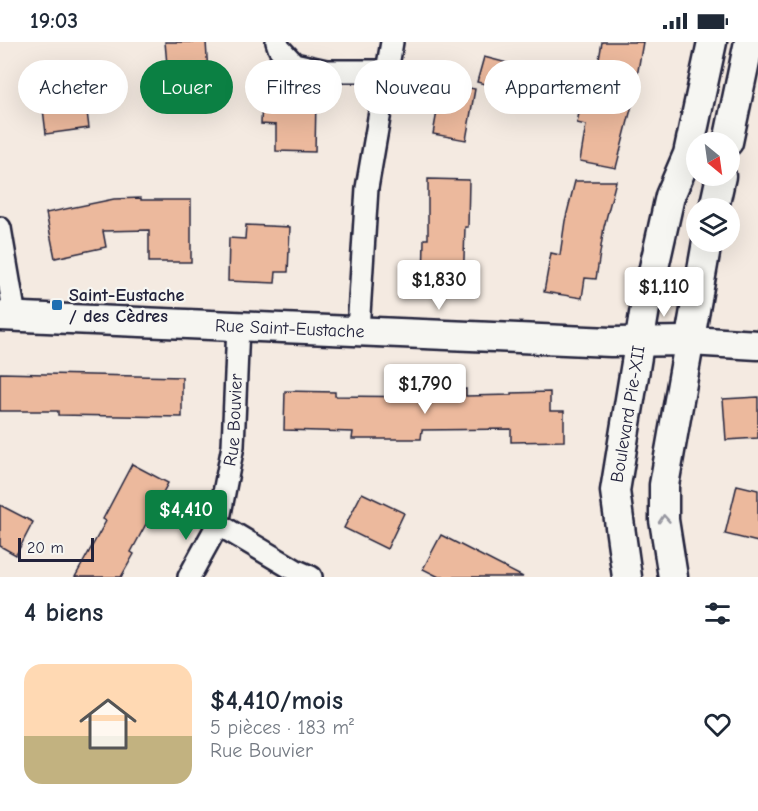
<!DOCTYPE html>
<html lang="fr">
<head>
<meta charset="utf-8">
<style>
  :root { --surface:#fff; --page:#f2f2f3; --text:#1f2937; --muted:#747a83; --accent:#0b8043 }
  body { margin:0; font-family:"Comic Neue",sans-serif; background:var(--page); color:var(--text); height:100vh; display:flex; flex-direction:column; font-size:22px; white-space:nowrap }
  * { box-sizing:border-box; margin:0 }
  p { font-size:20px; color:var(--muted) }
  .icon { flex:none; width:33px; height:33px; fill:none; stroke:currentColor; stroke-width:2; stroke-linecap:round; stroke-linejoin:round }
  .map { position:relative; height:535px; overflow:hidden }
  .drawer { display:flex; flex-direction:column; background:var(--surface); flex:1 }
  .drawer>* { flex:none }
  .guide { position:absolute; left:18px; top:18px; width:723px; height:54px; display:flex; gap:12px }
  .needle { width:39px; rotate:151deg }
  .controls { position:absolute; left:686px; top:90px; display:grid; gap:12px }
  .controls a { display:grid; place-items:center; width:54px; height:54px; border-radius:50%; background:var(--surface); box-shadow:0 6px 24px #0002; font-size:30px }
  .scale { position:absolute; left:18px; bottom:15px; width:76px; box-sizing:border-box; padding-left:6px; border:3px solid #22223b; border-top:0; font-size:16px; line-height:21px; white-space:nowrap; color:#22223b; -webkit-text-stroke:4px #f6f6f2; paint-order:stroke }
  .price { position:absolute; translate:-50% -51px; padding:0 14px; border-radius:6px; background:#fff; color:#222; font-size:20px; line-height:39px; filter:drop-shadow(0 2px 3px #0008) }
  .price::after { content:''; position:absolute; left:50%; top:36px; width:18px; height:14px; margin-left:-9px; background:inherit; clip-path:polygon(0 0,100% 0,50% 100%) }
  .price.current { background:var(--accent); color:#fff }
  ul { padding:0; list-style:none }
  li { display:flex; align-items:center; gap:18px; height:150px; padding:0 24px }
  li span { display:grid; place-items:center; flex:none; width:168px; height:120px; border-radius:18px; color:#555 }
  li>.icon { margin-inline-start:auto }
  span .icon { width:72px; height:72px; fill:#fffc; stroke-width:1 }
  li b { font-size:26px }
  h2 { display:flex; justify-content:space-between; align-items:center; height:72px; padding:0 24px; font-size:26px }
  .tag { padding:0 21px; border-radius:27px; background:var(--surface); box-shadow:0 6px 24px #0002; font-size:21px; line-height:54px }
  .tag.current { background:var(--accent); color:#fff }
  .status { display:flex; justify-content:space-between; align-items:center; height:42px; padding:0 30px; background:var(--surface); direction:ltr }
  .status svg { height:16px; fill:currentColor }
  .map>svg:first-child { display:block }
  .building { fill:#ecb99d; stroke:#22223b; stroke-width:1.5 }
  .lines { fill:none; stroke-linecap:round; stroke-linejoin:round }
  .street-casing { stroke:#22223b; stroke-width:26 }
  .secondary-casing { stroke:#22223b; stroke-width:33 }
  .street { stroke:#f6f6f2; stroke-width:21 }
  .secondary { stroke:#f6f6f2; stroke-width:28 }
  .oneway { stroke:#9797a0 }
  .poi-dot { fill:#1f6fb2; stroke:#f6f6f2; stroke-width:2 }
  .labels { text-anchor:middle; stroke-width:4.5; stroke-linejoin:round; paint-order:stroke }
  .poi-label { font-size:18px; font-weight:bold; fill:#22223b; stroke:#f6f6f2; text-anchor:start }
  .street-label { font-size:18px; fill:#22223b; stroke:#f6f6f2 }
</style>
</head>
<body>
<div class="status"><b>19:03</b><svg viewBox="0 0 49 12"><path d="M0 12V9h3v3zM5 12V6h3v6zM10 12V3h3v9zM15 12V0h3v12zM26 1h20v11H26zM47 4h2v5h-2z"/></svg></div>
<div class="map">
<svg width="758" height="535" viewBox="0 0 758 535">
  <rect width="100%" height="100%" fill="#f4eae1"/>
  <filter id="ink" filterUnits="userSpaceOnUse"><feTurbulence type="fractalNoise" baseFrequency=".0167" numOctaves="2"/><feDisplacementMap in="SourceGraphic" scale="12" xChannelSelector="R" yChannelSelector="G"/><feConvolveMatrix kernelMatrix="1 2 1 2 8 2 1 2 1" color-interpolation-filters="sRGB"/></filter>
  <g filter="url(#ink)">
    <!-- building -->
    <g class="building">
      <path d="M 165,0 L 206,0 L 208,31 L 168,34 Z"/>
      <path d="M 602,0 L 643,0 L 632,63 L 616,126 L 580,119 L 586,83 L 577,81 L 582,56 L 592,58 Z"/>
      <path d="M 484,15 L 519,24 L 512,49 L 477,40 Z"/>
      <path d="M 442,41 L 475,47 L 466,98 L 433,92 Z"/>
      <path d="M 84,45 L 89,86 L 46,92 L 41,50 Z"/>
      <path d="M 262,56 L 316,57 L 315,110 L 276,109 L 276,83 L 261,82 Z"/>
      <path d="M 428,137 L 469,138 L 468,185 L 465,185 L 463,247 L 423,246 L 424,197 L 428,197 Z"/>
      <path d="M 575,139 L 616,139 L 604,185 L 596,237 L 585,236 L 582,256 L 544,250 L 551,211 L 560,213 L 565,179 Z"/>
      <path d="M 141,156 L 141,158 L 191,158 L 191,220 L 149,220 L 149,188 L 103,189 L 106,205 L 55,216 L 46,171 L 114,157 Z"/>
      <path d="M 246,183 L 290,185 L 288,230 L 276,230 L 275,241 L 228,239 L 229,196 L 245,197 Z"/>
      <path d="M 0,331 L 182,335 L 182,375 L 58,373 L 58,369 L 0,369 Z"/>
      <path d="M 466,347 L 466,354 L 511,353 L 511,351 L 550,350 L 550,369 L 564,369 L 564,399 L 511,400 L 511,387 L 422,388 L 421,397 L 352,397 L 353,390 L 284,388 L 285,349 L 335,350 L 335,354 L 434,355 L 434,348 Z"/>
      <path d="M 758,355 L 758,396 L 726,398 L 723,357 Z"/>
      <path d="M 132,422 L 168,441 L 131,510 L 134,512 L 121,535 L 75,535 L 106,479 L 103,477 Z"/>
      <path d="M 737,443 L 758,448 L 758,500 L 725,492 Z"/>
      <path d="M 362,451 L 404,471 L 387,507 L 344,486 Z"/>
      <path d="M 0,463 L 33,480 L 16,513 L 0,504 Z"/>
      <path d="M 441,493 L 523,535 L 439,535 L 423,527 Z"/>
    </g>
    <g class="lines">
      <!-- street casing -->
      <g class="street-casing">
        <g id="street">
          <path d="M 277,0 L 279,6 L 294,22 L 326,29 L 386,29"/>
          <path d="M 0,186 L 15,274"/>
          <path d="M 358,288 L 367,146 L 392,0"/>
          <path d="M 218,482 L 295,528 L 311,535"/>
          <path id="s1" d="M 189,535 L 218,482 L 233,404 L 238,284"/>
        </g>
      </g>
      <!-- secondary casing -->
      <g class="secondary-casing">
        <g id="secondary">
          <path d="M 728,100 L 749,0"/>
          <path d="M 714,166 L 721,134"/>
          <path id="s2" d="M 0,274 L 611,300 L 689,299 L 758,303"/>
          <path id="s3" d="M 627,535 L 615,449 L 623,400 L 645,266 L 670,154 L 688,112 L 712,0"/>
          <path d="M 673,535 L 664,478 L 664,443 L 707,200"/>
        </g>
      </g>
      <!-- street -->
      <use href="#street" class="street"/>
      <!-- secondary -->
      <use href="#secondary" class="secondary"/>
    </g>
    <!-- one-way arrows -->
    <defs><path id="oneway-chevron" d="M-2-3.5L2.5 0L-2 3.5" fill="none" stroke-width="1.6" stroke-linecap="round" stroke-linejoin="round" transform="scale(1.5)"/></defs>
    <use class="oneway" href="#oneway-chevron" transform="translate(664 477) rotate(-94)"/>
  </g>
  <!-- markers -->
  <rect class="poi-dot" x="51" y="257" width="12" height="12" rx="3"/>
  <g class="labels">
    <!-- poi labels -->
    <g class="poi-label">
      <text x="69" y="259">Saint-Eustache<tspan x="69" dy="21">/ des Cèdres</tspan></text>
    </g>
    <!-- street labels -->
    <g class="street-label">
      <text dy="6" stroke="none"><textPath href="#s2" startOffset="290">Rue Saint-Eustache</textPath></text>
      <text dy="6" stroke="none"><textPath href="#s3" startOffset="165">Boulevard Pie-XII</textPath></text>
      <text dy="6" stroke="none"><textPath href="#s1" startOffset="166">Rue Bouvier</textPath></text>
    </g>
  </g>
</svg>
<div class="controls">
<a><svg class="needle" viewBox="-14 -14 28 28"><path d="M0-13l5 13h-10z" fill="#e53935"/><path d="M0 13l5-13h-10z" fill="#747a83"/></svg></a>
<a><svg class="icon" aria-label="layers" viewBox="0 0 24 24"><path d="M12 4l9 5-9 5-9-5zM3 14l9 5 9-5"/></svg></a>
</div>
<div class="scale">20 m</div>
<b class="price" style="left:439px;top:269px">$1,830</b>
<b class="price" style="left:664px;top:276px">$1,110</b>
<b class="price" style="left:425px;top:373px">$1,790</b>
<b class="price current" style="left:186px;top:499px">$4,410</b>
<div class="guide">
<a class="tag">Acheter</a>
<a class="tag current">Louer</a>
<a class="tag">Filtres</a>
<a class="tag">Nouveau</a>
<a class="tag">Appartement</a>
</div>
</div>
<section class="drawer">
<h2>4 biens<svg class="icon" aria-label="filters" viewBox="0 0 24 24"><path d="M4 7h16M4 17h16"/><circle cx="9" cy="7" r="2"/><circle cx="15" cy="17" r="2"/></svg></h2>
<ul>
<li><span style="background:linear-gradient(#ffd9b3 60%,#c2b280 0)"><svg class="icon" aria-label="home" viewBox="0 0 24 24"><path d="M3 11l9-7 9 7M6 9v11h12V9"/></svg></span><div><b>$4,410/mois</b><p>5 pièces · 183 m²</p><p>Rue Bouvier</p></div><svg class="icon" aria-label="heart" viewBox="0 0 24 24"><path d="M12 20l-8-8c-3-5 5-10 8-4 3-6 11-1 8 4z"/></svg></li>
</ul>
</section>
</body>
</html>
